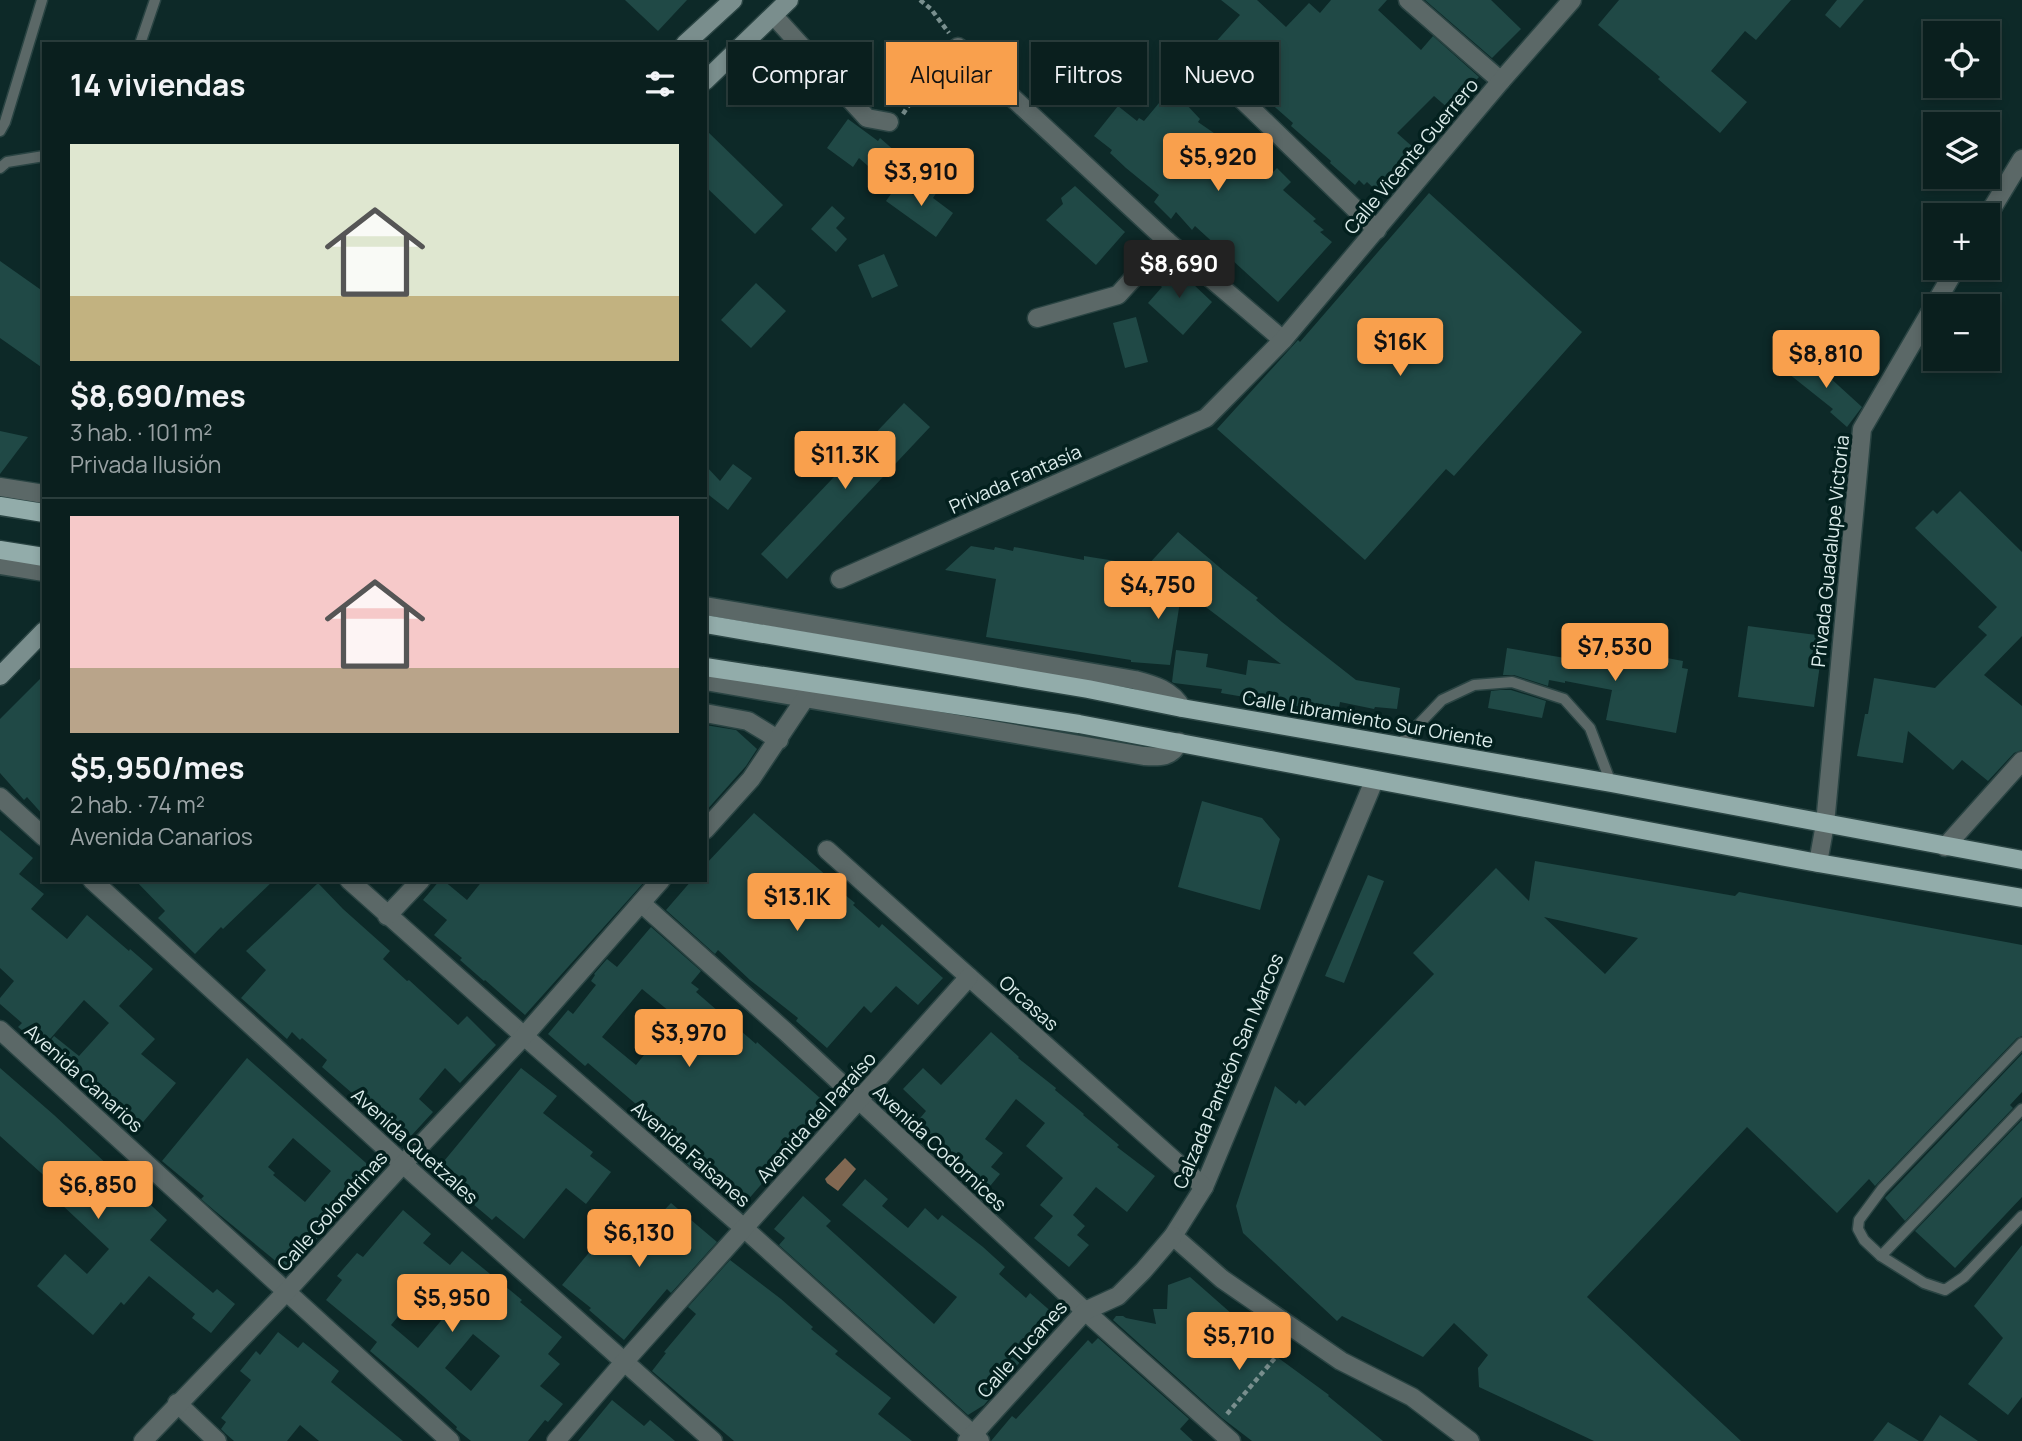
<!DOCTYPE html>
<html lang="es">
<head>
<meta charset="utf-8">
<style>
  :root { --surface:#0a1f1e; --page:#132727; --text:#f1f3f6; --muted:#99a2a4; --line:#2a3d3c; --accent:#f9a04d }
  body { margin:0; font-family:Manrope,sans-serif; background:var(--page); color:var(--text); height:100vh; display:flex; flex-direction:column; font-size:26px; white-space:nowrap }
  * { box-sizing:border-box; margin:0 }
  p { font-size:23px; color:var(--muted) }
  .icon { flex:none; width:38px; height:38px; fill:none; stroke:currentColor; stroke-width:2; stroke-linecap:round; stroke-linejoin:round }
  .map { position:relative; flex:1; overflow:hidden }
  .panel { position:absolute; left:42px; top:42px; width:665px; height:840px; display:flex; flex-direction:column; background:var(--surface); border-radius:0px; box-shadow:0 4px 10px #0003,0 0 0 2px var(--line) }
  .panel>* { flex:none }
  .banner { position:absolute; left:728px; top:42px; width:665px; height:63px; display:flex; gap:14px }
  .controls { position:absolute; left:1923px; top:21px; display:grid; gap:14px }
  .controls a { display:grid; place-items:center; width:77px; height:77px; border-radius:0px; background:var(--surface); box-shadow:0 4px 10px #0003,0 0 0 2px var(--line); font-size:35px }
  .price { position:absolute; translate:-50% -60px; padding:0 16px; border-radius:7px; background:var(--accent); color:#111; font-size:23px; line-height:46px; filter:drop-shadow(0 2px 4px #0008) }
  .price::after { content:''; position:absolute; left:50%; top:42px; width:21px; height:16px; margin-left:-10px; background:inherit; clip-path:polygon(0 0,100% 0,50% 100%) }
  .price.active { background:#222; color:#fff }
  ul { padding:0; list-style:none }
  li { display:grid; align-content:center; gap:14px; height:371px; padding:0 28px }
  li+li { border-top:2px solid var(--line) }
  li span { display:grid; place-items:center; height:217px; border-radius:0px; color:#555 }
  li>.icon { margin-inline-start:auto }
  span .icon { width:126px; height:126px; fill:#fffc; stroke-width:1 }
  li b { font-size:30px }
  h2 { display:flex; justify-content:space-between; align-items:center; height:84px; padding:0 28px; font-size:30px }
  .pill { padding:0 24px; border-radius:0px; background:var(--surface); box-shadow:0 4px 10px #0003,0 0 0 2px var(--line); font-size:24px; line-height:63px }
  .pill.active { background:var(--accent); color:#111 }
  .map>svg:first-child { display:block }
  .water { fill:#816852 }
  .building { fill:#204946; fill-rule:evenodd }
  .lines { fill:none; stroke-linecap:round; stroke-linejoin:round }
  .lane-casing { stroke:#2a4443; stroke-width:13 }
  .street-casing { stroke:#2a4443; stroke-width:21 }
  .secondary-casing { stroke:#2a4443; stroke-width:21 }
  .primary-casing { stroke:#2a4443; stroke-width:21 }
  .path { stroke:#798f8e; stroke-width:4.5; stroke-dasharray:5 3.5; stroke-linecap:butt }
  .lane { stroke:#5b6867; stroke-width:10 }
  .street { stroke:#5b6867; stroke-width:18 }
  .secondary { stroke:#7a8e8d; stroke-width:18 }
  .primary { stroke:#92acaa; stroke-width:18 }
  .labels { text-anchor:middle; stroke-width:7; stroke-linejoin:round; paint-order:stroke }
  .street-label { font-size:19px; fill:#dceceb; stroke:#03201e }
</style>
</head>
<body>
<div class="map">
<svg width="2022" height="1441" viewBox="0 0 2022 1441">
  <rect width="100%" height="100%" fill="#0d2928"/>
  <!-- water -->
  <path class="water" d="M 845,1158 L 856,1169 L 838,1191 L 827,1183 L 825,1179 Z"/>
  <!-- building -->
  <g class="building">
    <path d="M 625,0 L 687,0 L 658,31 Z"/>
    <path d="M 1221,0 L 1257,0 L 1286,27 L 1309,3 L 1320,13 L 1331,0 L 1387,0 L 1378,10 L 1421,50 L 1433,36 L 1479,77 L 1449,109 L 1434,96 L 1397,133 L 1415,149 L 1396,170 L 1397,171 L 1379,193 L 1367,182 L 1364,185 L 1359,180 L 1355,185 L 1330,163 L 1331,161 L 1291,126 L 1293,123 L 1258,92 L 1262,87 L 1212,46 L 1240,15 Z"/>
    <path d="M 1425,0 L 1491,0 L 1521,29 L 1492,58 Z"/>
    <path d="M 1619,0 L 1791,0 L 1756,40 L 1745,31 L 1711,71 L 1747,102 L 1720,133 L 1658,79 L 1660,77 L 1598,25 Z"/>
    <path d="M 1837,0 L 1864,0 L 1840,28 L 1825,15 Z"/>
    <path d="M 1169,91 L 1185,103 L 1200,119 L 1198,122 L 1237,149 L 1236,151 L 1267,178 L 1277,168 L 1291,182 L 1283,190 L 1316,219 L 1313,221 L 1324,230 L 1320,232 L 1332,242 L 1278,302 L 1195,226 L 1192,230 L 1176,212 L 1171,219 L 1154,202 L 1159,195 L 1126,168 L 1110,153 L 1112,150 L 1094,136 L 1118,106 L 1137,121 L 1139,118 L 1144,121 Z"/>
    <path d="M 848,119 L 878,141 L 880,138 L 896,152 L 877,174 L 859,158 L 853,167 L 827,148 Z"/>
    <path d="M 705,129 L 783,205 L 755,234 L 705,186 Z"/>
    <path d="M 922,182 L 937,192 L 933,198 L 953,213 L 936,237 L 886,201 L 898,184 L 913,195 Z"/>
    <path d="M 1075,186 L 1125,232 L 1096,265 L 1046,220 L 1063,204 L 1061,198 Z"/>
    <path d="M 1429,193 L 1582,332 L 1454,476 L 1446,469 L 1365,560 L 1217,429 L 1298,340 L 1300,342 Z"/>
    <path d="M 832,206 L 845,218 L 836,228 L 847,239 L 836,252 L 811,229 Z"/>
    <path d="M 884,254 L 898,286 L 872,298 L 858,265 Z"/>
    <path d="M 0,261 L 44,292 L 44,369 L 0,338 Z"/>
    <path d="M 1173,265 L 1212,302 L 1183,335 L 1148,303 L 1162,287 L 1157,282 Z"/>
    <path d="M 756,283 L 786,311 L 751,348 L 721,320 Z"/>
    <path d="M 1136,317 L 1148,362 L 1125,368 L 1113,323 Z"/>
    <path d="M 1805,355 L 1862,407 L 1847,427 L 1830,412 L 1833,409 L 1789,374 Z"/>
    <path d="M 904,403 L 930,427 L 787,579 L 761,554 Z"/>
    <path d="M 0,431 L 28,437 L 0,474 Z"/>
    <path d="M 733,464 L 752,478 L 728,510 L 705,492 L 705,465 L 720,481 Z"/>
    <path d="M 1960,491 L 2022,552 L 2022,636 L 1984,675 L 2022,706 L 2022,750 L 2014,753 L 1988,781 L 1962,760 L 1953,770 L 1908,731 L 1903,763 L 1857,756 L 1865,714 L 1868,714 L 1874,678 L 1935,688 L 1987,635 L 1978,627 L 1997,607 L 1915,528 L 1933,510 L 1937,514 Z"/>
    <path d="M 1178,532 L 1225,572 L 1258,598 L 1256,600 L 1282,622 L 1356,680 L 1400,688 L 1397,709 L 1375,707 L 1374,709 L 1340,702 L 1338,713 L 1221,693 L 1222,689 L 1174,683 L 1172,682 L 1176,650 L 1208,654 L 1206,667 L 1246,675 L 1248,660 L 1281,664 L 1182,589 L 1170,665 L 1131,662 L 1131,660 L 986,637 L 996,579 L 945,570 L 971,546 L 994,550 L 995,547 L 1013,551 L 1014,547 L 1084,560 L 1084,556 L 1147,566 Z"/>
    <path d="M 1748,626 L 1824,636 L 1814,707 L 1738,697 Z"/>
    <path d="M 1507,648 L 1600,664 L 1603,648 L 1623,652 L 1624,650 L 1683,661 L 1682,668 L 1688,669 L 1676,733 L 1606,720 L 1612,690 L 1565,681 L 1565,683 L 1549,680 L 1548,686 L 1514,675 L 1503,675 Z"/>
    <path d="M 44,675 L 44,816 L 27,797 L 24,800 L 0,773 L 0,719 Z"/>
    <path d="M 1500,690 L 1511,690 L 1546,701 L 1542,718 L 1488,708 L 1491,691 Z"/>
    <path d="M 705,725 L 736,730 L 757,749 L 746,766 L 705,812 Z"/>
    <path d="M 1202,801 L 1262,818 L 1280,839 L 1260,910 L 1178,887 Z"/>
    <path d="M 754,813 L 835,883 L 833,885 L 855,903 L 853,905 L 879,928 L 882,924 L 943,978 L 918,1005 L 896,986 L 871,1013 L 864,1006 L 827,1048 L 796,1021 L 798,1018 L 750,980 L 718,950 L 715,954 L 666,910 L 692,880 L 705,880 L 705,865 Z"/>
    <path d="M 0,830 L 33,858 L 19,874 L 44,894 L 31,909 L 67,939 L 87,915 L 129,951 L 130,949 L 153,969 L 119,1006 L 155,1039 L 141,1054 L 176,1083 L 133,1134 L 112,1116 L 116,1112 L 57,1060 L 43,1050 L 54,1036 L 79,1056 L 109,1023 L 84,1000 L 43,1047 L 18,1027 L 22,1023 L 0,1004 L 0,998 L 14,981 L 0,968 Z"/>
    <path d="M 1535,861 L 1735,896 L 1739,892 L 2022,945 L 2022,1036 L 2017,1038 L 1875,1186 L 1869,1179 L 1837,1213 L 1747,1127 L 1587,1297 L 1741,1441 L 1594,1441 L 1479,1387 L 1478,1368 L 1488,1355 L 1454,1323 L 1423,1357 L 1342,1316 L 1337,1321 L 1243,1233 L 1236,1206 L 1275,1086 L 1296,1104 L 1299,1100 L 1305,1106 L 1434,974 L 1413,953 L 1496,868 L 1529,901 ZM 1544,917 L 1638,938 L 1605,974 Z"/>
    <path d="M 1368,875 L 1384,881 L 1344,983 L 1325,976 Z"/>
    <path d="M 135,880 L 274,880 L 223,929 L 221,927 L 195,954 L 158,918 L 165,911 Z"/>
    <path d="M 440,880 L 443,880 L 467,900 L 483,880 L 646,880 L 525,1015 L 485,980 L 484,981 L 460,960 L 462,958 L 434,935 L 447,920 L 423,900 Z"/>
    <path d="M 318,883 L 343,909 L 390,951 L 383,959 L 407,981 L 409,980 L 458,1025 L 467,1016 L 496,1045 L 460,1083 L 445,1068 L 419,1099 L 433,1112 L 411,1136 L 390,1117 L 382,1127 L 357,1104 L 360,1100 L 322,1067 L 327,1060 L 302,1038 L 300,1040 L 292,1032 L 287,1039 L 241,998 L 266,970 L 246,951 Z"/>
    <path d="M 651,927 L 701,971 L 691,983 L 699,989 L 696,992 L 756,1044 L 757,1042 L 829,1106 L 740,1209 L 654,1135 L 631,1111 L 637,1105 L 588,1063 L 585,1066 L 548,1034 L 568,1010 L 573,1014 L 596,985 L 591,981 L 595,975 L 594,974 L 607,959 L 617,967 ZM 642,989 L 675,1016 L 636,1065 L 602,1037 Z"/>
    <path d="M 991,1032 L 1019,1057 L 1018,1058 L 1056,1088 L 1055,1090 L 1084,1114 L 1083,1115 L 1119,1145 L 1117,1147 L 1155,1176 L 1127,1212 L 1096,1187 L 1073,1215 L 1085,1226 L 1077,1235 L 1089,1245 L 1069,1267 L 1034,1238 L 1053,1216 L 1040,1205 L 1063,1178 L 1026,1146 L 1045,1123 L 1016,1099 L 985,1139 L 1003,1153 L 991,1167 L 1000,1174 L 986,1191 L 962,1171 L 964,1168 L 916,1123 L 926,1111 L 903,1089 L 923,1068 L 941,1085 Z"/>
    <path d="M 2022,1054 L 2022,1092 L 2010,1105 L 2013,1108 L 1905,1221 L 1885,1198 Z"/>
    <path d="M 247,1058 L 374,1170 L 289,1272 L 215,1211 L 201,1199 L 204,1196 L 162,1161 ZM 293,1138 L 331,1171 L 305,1202 L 273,1175 L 275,1173 L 268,1167 Z"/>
    <path d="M 0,1068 L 54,1115 L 167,1220 L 150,1240 L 213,1293 L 217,1289 L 235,1304 L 211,1333 L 192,1318 L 195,1314 L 149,1276 L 124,1305 L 121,1302 L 93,1335 L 37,1286 L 65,1254 L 87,1274 L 109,1249 L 44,1188 L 50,1181 L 0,1136 Z"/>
    <path d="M 521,1068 L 557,1096 L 543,1113 L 593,1152 L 590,1156 L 611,1172 L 586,1204 L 566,1188 L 524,1239 L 496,1216 L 492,1220 L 435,1172 Z"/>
    <path d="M 2022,1120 L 2022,1197 L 1955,1268 L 1915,1231 Z"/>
    <path d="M 865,1179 L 888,1199 L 882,1206 L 908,1228 L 925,1208 L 938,1220 L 942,1215 L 983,1247 L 1005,1267 L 999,1274 L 1026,1298 L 1030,1293 L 1055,1315 L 1022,1354 L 1025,1356 L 984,1405 L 968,1415 L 779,1245 L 785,1238 L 774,1229 L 803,1196 L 831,1221 L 826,1226 L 934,1324 L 957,1297 L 842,1205 Z"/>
    <path d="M 671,1203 L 717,1242 L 671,1293 L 667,1289 L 624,1340 L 589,1310 L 591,1308 L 562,1285 L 592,1249 L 595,1252 L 611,1233 L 622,1242 L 645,1216 L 652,1223 Z"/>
    <path d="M 403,1210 L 431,1234 L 423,1243 L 450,1265 L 462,1251 L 522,1300 L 520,1302 L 562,1337 L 548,1354 L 560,1364 L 540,1386 L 563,1404 L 548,1422 L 545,1420 L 528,1441 L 471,1441 L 456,1429 L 457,1427 L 423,1396 L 370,1351 L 377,1342 L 326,1300 L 342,1280 L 337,1276 L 357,1253 L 363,1257 ZM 418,1293 L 445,1316 L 418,1348 L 391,1325 ZM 473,1334 L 500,1356 L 471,1391 L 445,1368 Z"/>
    <path d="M 2022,1245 L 2022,1397 L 2008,1415 L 1968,1384 L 2003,1338 L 1974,1306 Z"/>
    <path d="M 730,1260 L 781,1299 L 813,1327 L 811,1329 L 838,1351 L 835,1354 L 891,1398 L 878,1414 L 912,1441 L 734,1441 L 652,1371 L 666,1353 L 664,1352 L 696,1314 L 688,1307 Z"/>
    <path d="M 1190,1277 L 1275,1352 L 1273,1354 L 1329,1395 L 1328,1396 L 1383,1441 L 1252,1441 L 1222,1418 L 1113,1320 L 1116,1316 L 1123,1316 L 1126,1318 L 1156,1324 L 1153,1309 L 1167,1309 L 1168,1285 Z"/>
    <path d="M 278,1332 L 298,1348 L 303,1342 L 339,1371 L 331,1382 L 403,1441 L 319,1441 L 300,1425 L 287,1441 L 234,1441 L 226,1434 L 221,1429 L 226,1422 L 221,1418 L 251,1380 L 240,1371 L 256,1351 L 260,1355 Z"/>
    <path d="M 1098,1338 L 1189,1419 L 1180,1429 L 1193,1441 L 991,1441 L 1012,1416 L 1016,1419 L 1088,1340 L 1092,1344 Z"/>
    <path d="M 612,1400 L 644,1426 L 650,1420 L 675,1441 L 578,1441 Z"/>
    <path d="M 1940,1415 L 1978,1441 L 1923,1441 Z"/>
    <path d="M 1888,1422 L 1919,1441 L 1873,1441 Z"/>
  </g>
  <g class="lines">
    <!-- lane casing -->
    <g class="lane-casing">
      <g id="lane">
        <path d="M 140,44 L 155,0"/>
        <path d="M 0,131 L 5,122 L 42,0"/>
        <path d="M 0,168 L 7,162 L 44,156"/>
        <path d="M 1399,745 L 1442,700 L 1474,685 L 1512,682 L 1564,699 L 1590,728 L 1611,783"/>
        <path d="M 2022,1043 L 1882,1189 L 1859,1220 L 1858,1229 L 1864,1240 L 1881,1256 L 1924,1283 L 1945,1290 L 1964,1277 L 2022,1216"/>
        <path d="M 1881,1256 L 2022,1109"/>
      </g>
    </g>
    <!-- street casing -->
    <g class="street-casing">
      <g id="street">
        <path d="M 1408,0 L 1501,81"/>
        <path d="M 774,16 L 867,118 L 889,122"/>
        <path d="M 958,47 L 1167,241 L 1283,340"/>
        <path d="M 1196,55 L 1377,230"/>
        <path d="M 1988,215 L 2022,159"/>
        <path d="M 1037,318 L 1118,295 L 1167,241"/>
        <path d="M 0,487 L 44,494"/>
        <path d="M 0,565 L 44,572"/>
        <path d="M 840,579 L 1206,418 L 1283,340 L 1501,81 L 1572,0"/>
        <path d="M 705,606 L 1135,680 C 1154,685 1172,690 1182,708"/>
        <path d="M 705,681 L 1144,756 C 1159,757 1172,758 1179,742"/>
        <path d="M 705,713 L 748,721 L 779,740"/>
        <path d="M 1374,781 L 1204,1187 L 1173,1236 L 1222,1279 L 1341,1361 L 1412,1397 L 1470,1441"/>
        <path d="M 0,797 L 44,837"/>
        <path d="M 705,830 L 751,779 L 806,697"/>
        <path d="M 1945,847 L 2022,761"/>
        <path d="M 827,850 L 1204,1187"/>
        <path d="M 1818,863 L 1825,824 L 1862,429 L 1956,268"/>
        <path d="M 92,880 L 403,1164 L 713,1441"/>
        <path d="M 349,880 L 524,1036 L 745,1229 L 980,1441"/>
        <path d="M 641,903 L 786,1032 L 1085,1311 L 1231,1441"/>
        <path d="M 387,916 L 421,880"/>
        <path d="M 0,1030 L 450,1441"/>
        <path d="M 177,1403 L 217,1441"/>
        <path d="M 143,1441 L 287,1291 L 403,1164 L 524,1036 L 661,880"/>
        <path d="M 556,1441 L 625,1361 L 969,977"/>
        <path d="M 967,1441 L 1085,1311 L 1118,1296 L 1143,1271 L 1173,1236"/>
      </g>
    </g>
    <!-- secondary casing -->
    <g class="secondary-casing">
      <g id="secondary">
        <path d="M 685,44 L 733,0"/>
        <path d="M 705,81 L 789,0"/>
        <path d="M 0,676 L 44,631"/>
      </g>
    </g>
    <!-- primary casing -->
    <g class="primary-casing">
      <g id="primary">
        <path d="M 0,506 L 44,513"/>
        <path d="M 0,550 L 44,557"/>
        <path d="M 705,624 L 1088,689 L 1182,708 L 1611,783 L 2022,860"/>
        <path d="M 705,667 L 1079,724 L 1818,863 L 2022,898"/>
      </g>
    </g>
    <!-- path -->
    <g class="path">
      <path d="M 920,0 L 931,9 L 949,33"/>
      <path d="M 903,114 L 940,58 L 944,56"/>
      <path d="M 1227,1414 L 1287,1344"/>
    </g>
    <!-- lane -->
    <use href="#lane" class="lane"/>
    <!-- street -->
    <use href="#street" class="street"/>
    <!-- secondary -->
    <use href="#secondary" class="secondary"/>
    <!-- primary -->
    <use href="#primary" class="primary"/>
  </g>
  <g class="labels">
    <!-- street labels -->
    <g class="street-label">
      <text transform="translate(1411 156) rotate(-50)" y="7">Calle Vicente Guerrero</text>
      <text transform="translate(1015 479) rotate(-24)" y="7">Privada Fantasía</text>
      <text transform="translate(1830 551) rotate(-84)" y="7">Privada Guadalupe Victoria</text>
      <text transform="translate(1368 719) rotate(10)" y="7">Calle Libramiento Sur Oriente</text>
      <text transform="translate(1029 1003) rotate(42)" y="7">Orcasas</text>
      <text transform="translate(1228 1071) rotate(-67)" y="7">Calzada Panteón San Marcos</text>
      <text transform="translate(84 1078) rotate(42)" y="7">Avenida Canarios</text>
      <text transform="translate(816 1117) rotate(-48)" y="7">Avenida del Paraíso</text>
      <text transform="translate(415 1146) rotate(42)" y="7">Avenida Quetzales</text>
      <text transform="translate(940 1148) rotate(43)" y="7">Avenida Codornices</text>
      <text transform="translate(691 1154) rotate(41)" y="7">Avenida Faisanes</text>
      <text transform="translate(332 1211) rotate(-48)" y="7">Calle Golondrinas</text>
      <text transform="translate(1022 1349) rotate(-48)" y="7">Calle Tucanes</text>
    </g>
  </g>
</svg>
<div class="controls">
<a><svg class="icon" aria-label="locate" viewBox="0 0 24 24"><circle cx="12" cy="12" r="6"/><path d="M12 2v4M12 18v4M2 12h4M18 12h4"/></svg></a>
<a><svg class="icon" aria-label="layers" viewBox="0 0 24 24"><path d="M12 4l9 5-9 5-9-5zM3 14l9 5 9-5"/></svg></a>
<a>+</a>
<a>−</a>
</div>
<b class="price" style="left:1218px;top:193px">$5,920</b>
<b class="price" style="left:921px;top:208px">$3,910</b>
<b class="price active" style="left:1179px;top:300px">$8,690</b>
<b class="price" style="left:1400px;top:378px">$16K</b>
<b class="price" style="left:1826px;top:390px">$8,810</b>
<b class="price" style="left:845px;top:491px">$11.3K</b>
<b class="price" style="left:1158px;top:621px">$4,750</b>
<b class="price" style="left:1615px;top:683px">$7,530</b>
<b class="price" style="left:797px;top:933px">$13.1K</b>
<b class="price" style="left:689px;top:1069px">$3,970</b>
<b class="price" style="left:98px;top:1221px">$6,850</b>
<b class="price" style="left:639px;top:1269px">$6,130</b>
<b class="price" style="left:452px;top:1334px">$5,950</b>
<b class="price" style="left:1239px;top:1372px">$5,710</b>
<div class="banner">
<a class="pill">Comprar</a>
<a class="pill active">Alquilar</a>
<a class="pill">Filtros</a>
<a class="pill">Nuevo</a>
</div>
<section class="panel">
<h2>14 viviendas<svg class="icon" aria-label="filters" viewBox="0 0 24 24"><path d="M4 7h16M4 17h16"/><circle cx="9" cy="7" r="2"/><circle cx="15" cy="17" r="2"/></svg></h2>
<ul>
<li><span style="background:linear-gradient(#dfe7d0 70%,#c2b280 0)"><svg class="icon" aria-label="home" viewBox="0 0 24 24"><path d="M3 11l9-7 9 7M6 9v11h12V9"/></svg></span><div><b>$8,690/mes</b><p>3 hab. · 101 m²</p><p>Privada Ilusión</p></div></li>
<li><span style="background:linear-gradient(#f6c9c9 70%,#b9a48a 0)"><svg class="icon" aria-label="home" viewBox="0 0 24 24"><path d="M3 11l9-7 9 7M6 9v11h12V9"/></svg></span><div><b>$5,950/mes</b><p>2 hab. · 74 m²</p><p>Avenida Canarios</p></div></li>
</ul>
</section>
</div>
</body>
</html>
